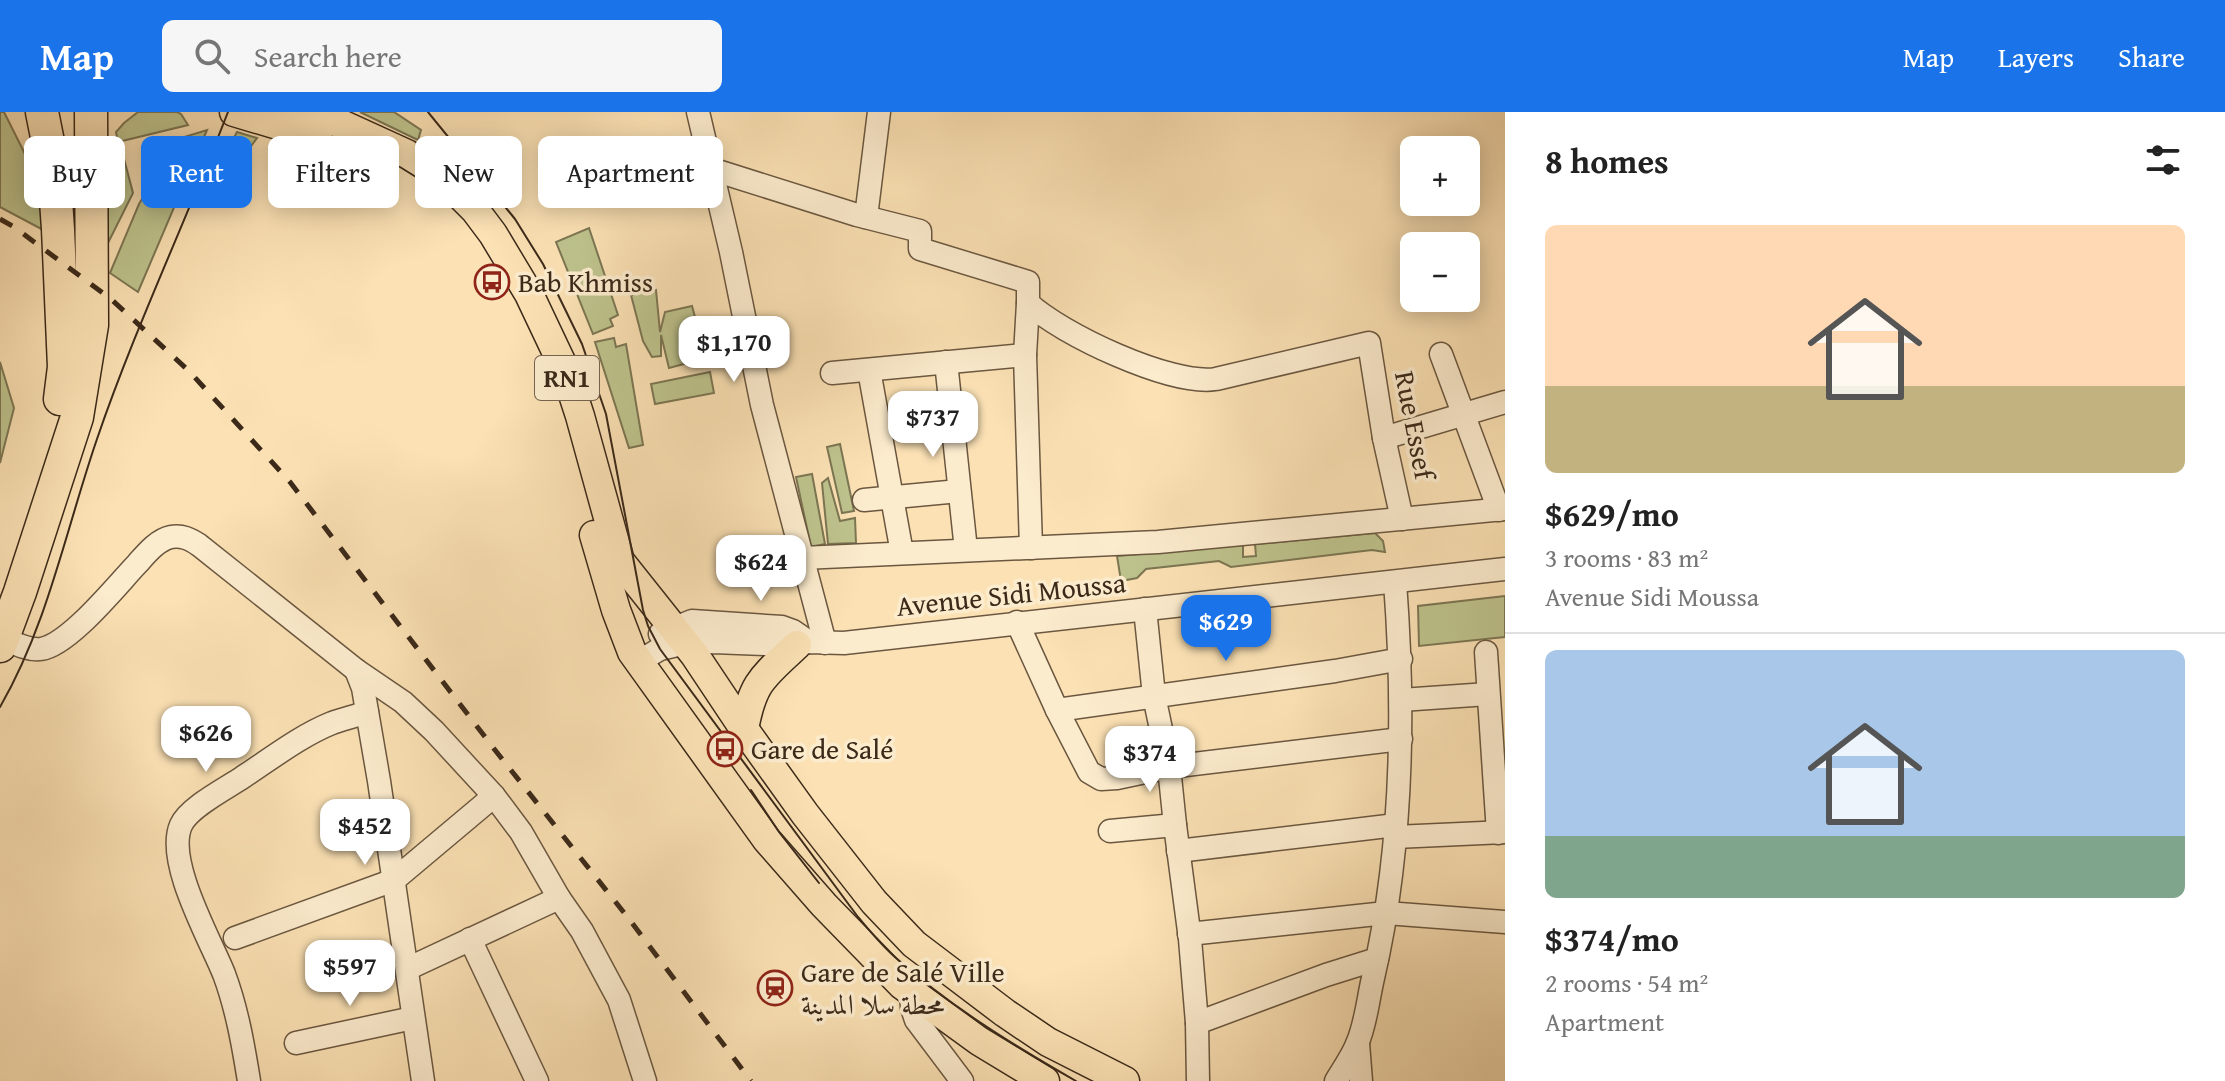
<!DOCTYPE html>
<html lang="en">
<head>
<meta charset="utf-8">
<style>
  :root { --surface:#fff; --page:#f6f6f6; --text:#222; --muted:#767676; --line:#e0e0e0; --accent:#1a73e8 }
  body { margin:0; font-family:"Gentium Book Plus",Amiri,serif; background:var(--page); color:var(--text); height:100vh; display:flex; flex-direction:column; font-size:30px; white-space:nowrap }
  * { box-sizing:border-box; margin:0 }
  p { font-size:26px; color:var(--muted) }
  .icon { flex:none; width:44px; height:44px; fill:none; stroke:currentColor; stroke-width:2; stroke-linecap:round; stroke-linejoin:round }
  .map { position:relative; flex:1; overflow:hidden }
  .side { display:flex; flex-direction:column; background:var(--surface); width:720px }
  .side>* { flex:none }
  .banner { position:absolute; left:24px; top:24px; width:760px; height:72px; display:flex; gap:16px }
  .fabs { position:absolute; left:1400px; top:24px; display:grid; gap:16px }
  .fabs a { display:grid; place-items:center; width:80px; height:80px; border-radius:12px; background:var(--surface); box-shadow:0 4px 20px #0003; font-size:40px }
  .price { position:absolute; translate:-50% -68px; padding:0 18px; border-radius:16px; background:#fff; color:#222; font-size:26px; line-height:52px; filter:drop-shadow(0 2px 4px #0008) }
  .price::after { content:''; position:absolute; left:50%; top:48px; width:24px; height:18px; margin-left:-12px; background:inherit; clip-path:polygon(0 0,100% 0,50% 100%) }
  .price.on { background:var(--accent); color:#fff }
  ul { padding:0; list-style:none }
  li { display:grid; align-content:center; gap:16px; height:424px; padding:0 40px }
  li+li { border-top:2px solid var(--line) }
  li span { display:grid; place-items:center; height:248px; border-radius:12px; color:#555 }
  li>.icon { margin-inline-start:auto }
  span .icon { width:144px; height:144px; fill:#fffc; stroke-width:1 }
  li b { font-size:34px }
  h2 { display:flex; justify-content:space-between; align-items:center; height:96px; padding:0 40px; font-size:34px }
  .tag { padding:0 28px; border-radius:12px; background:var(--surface); box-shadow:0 4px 20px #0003; font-size:28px; line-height:72px }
  .tag.on { background:var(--accent); color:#fff }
  header { display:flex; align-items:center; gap:48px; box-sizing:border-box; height:112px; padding:0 40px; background:var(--accent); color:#fff }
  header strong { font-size:38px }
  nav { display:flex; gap:44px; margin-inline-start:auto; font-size:28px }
  .search { width:560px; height:72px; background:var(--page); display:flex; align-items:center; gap:20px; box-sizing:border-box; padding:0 28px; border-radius:12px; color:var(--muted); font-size:30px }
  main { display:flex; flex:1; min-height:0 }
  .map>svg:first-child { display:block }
  .green { fill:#bec38d; stroke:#7c7653; stroke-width:2 }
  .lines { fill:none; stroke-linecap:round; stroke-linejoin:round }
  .minor-casing { stroke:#6b5740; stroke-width:25 }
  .major-casing { stroke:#3b2919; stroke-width:31 }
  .highway-casing { stroke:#3b2919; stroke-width:35 }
  .minor { stroke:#fcecce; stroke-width:22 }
  .major { stroke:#fbe1b4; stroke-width:28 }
  .highway { stroke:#fbe1b4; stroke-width:32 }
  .tram { stroke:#3b2919; stroke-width:2 }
  .rail { stroke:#3b2919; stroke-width:5; stroke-dasharray:14 14; stroke-linecap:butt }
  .labels { text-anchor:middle; stroke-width:7; stroke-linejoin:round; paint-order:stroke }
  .shield { fill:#fcecce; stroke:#75644f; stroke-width:2 }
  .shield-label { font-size:26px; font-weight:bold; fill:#3b2919 }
  .poi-label { font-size:28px; fill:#3b2919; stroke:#fcecce; text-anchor:start }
  .street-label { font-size:28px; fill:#3b2919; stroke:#fcecce }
</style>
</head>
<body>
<header>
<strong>Map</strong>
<div class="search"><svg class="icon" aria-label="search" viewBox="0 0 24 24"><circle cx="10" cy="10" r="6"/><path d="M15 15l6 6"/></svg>Search here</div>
<nav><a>Map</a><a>Layers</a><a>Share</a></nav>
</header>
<main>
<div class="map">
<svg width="1505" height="969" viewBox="0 0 1505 969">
  <rect width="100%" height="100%" fill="#fbe1b4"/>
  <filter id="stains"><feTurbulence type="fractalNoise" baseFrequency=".0025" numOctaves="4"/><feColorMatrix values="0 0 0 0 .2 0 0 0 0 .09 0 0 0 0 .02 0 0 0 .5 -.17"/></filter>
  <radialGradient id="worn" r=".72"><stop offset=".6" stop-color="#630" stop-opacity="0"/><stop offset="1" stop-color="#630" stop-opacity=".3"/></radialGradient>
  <!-- green -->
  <g class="green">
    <path d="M 0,0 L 4,0 L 46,84 L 47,120 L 0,95 Z"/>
    <path d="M 138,0 L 177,0 L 181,2 L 188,13 L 118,30 L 116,20 L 124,11 Z"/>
    <path d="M 360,0 L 394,0 L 421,18 L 418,28 Z"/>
    <path d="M 207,18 L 138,180 L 110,161 L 139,92 L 161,56 L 184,25 Z"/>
    <path d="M 237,20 L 257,26 L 231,61 L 203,86 Z"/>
    <path d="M 111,45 L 124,47 L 133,81 L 106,135 L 106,50 L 110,49 Z"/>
    <path d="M 589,116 L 618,203 L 610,207 L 613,214 L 593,222 L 556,130 Z"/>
    <path d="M 656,178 L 660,220 L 665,200 L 692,194 L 706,246 L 669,256 L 661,223 L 661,244 L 652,245 L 643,229 L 631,183 Z"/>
    <path d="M 614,226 L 616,235 L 626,232 L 643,333 L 629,336 L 595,230 Z"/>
    <path d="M 0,250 L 14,296 L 0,351 Z"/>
    <path d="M 710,260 L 714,281 L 655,292 L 651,272 Z"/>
    <path d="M 840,332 L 854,399 L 842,401 L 827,335 Z"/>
    <path d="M 812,362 L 825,432 L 811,435 L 796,365 Z"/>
    <path d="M 828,366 L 840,409 L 855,406 L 856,431 L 828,432 L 822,371 Z"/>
    <path d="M 1375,421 L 1383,429 L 1385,440 L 1372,438 L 1231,455 L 1219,449 L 1146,457 L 1137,466 L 1121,469 L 1117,444 L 1243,433 L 1243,445 L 1256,444 L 1255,432 Z"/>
    <path d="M 1505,484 L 1505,525 L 1419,534 L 1418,494 Z"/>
  </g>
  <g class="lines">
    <!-- minor casing -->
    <g class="minor-casing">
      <g id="minor">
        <path d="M 698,0 L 731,140 L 762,293 L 825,531"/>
        <path d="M 711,57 L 857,103 L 920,119 L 920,137 L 1028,170 L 1028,191 C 1061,222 1171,274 1216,267 L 1369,231 L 1384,326 L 1402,407"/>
        <path d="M 866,105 L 879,0"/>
        <path d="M 1028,191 L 1025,243 L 1031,436"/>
        <path d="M 1441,242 L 1499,398"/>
        <path d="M 946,250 L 966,438"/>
        <path d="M 869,258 L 902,441"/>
        <path d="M 832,261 L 1025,243"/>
        <path d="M 1384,326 L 1505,290"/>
        <path d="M 864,388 L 959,379"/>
        <path d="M 802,446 L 1158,430 L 1505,397"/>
        <path d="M 1145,497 L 1154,584 L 1169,655 L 1175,713 L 1190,827 L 1197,911"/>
        <path d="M 1017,510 L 1057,598 L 1089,660 L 1101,667 L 1117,666 L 1169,655 L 1401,627"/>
        <path d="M 660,522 L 692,509 L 782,515 L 793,519 L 809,530"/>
        <path d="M 0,525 C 12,530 28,539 41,537 C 69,533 117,473 137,452 C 146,442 157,428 171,425 C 182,423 190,427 199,433 L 356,558 L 403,590 L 434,619 L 494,684 L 521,720 L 559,786 L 582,819 L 619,888 L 645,969"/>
        <path d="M 1486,540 L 1498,721"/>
        <path d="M 638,550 L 660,537 L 686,531 L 713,530 L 790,533 L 809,530 L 844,531 L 1505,457"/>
        <path d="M 356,558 L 363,576 L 379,669 L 423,969"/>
        <path d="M 1401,588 L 1488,582"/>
        <path d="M 1057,598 L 1335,559 L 1401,547"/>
        <path d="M 1110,719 L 1175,713"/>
        <path d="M 1395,725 L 1505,720"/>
        <path d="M 1178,739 L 1396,713"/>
        <path d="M 1189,822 L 1386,801 L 1505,810"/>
        <path d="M 235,826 L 394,768 L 494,684"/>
        <path d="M 470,827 L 537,969"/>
        <path d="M 407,857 L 559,786"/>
        <path d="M 911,880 L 912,896 L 916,908 L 962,969"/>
        <path d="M 296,931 L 413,906"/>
        <path d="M 1358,931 L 1361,969"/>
        <path d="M 249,969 C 243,932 237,897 224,862 C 210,827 165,749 181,713 C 189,695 227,676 243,665 C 272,646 300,624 332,611 C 343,607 356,604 367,600"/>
        <path d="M 1198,969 L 1197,911 L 1326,863 L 1377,847"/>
        <path d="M 1336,969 C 1343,957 1352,945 1357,932 C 1366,912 1368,887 1373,866 C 1403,737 1405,602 1395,470"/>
      </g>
    </g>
    <!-- major casing -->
    <g class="major-casing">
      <g id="major">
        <path d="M 234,0 L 318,25"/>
        <path d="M 297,0 L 339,11 L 407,42 L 431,57 L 450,73 L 475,98 L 493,122 L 529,182 L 565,258 L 580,304 L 620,449 L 694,542 L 744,617 L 805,702 L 874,790 L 914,832 L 1005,901 L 1048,930 L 1125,969"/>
        <path d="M 594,423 L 616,498 L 632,540 L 767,728 L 824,793 L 902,873 L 979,929 L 1045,969"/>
        <path d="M 744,617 C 753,569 763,565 797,533"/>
      </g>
    </g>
    <!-- highway casing -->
    <g class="highway-casing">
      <g id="highway">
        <path d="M 42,0 L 54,60 L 58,117 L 64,255 L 60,287"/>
        <path d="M 0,534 L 20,480 L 77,305 L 92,213 L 91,0"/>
      </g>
    </g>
    <!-- minor -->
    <use href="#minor" class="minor"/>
    <!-- major -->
    <use href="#major" class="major"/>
    <!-- highway -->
    <use href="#highway" class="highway"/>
    <!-- tram -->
    <g class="tram">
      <path d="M 428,0 L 515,107 L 543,152 L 582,232 L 606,302 L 643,498 L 648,514 L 660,537 L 858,805 C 870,819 882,834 896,846 C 951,895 1013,933 1076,969"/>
      <path d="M 0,595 C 48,512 66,417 97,327 C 135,216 186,109 228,0"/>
      <path d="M 751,678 L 779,720 L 819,771"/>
    </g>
    <!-- rail -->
    <path class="rail" d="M 0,107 L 14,115 L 111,187 L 189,259 L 290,370 L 495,638 L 629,807 L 751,969"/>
  </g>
  <!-- icons -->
  <defs>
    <g id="bus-ring" transform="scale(1.8)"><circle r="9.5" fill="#fcecce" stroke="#8f2418" stroke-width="1.5"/><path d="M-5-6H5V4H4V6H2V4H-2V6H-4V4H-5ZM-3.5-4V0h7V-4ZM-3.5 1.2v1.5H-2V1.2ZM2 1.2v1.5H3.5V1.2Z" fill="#8f2418"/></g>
    <g id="station-ring" transform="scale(1.8)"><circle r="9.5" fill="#fcecce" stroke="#8f2418" stroke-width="1.5"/><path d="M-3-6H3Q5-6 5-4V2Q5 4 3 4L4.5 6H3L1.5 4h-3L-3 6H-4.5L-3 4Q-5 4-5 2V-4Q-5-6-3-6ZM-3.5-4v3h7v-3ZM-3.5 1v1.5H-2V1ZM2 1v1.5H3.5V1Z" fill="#8f2418"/></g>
  </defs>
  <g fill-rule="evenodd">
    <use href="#bus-ring" x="492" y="170"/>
    <use href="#bus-ring" x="725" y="637"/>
    <use href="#station-ring" x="775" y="876"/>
  </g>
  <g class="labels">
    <!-- shield labels -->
    <rect class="shield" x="535" y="244" width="64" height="44" rx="6"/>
    <g class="shield-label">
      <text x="567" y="275">RN1</text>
    </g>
    <!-- poi labels -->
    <g class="poi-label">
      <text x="518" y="180">Bab Khmiss</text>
      <text x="751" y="647">Gare de Salé</text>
      <text x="801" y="870">Gare de Salé Ville<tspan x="801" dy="32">محطة سلا المدينة</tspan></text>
    </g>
    <!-- street labels -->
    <g class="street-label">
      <text transform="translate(1415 313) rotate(79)" y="10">Rue Essef</text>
      <text transform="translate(1011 482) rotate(-6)" y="10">Avenue Sidi Moussa</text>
    </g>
  </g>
  <rect width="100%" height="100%" filter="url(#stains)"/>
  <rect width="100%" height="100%" fill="url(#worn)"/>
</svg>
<div class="fabs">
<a>+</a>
<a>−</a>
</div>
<b class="price" style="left:734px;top:272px">$1,170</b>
<b class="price" style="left:933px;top:347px">$737</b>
<b class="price" style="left:761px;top:491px">$624</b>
<b class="price on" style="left:1226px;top:551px">$629</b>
<b class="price" style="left:206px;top:662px">$626</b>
<b class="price" style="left:1150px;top:682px">$374</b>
<b class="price" style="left:365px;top:755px">$452</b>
<b class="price" style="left:350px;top:896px">$597</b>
<div class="banner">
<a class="tag">Buy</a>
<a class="tag on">Rent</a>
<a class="tag">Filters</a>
<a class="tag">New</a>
<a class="tag">Apartment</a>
</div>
</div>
<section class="side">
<h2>8 homes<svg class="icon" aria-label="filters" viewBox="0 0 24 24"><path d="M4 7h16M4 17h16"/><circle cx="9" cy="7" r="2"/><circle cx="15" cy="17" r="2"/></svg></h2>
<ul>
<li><span style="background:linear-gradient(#ffd9b3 65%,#c2b280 0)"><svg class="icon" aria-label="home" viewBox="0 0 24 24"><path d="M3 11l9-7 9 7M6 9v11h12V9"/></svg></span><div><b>$629/mo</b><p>3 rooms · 83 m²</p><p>Avenue Sidi Moussa</p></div></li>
<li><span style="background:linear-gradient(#a9c7e8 75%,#7fa58c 0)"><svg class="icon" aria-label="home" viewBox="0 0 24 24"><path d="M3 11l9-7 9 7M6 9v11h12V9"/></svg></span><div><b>$374/mo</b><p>2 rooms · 54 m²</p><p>Apartment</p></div></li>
</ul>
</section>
</main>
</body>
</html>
